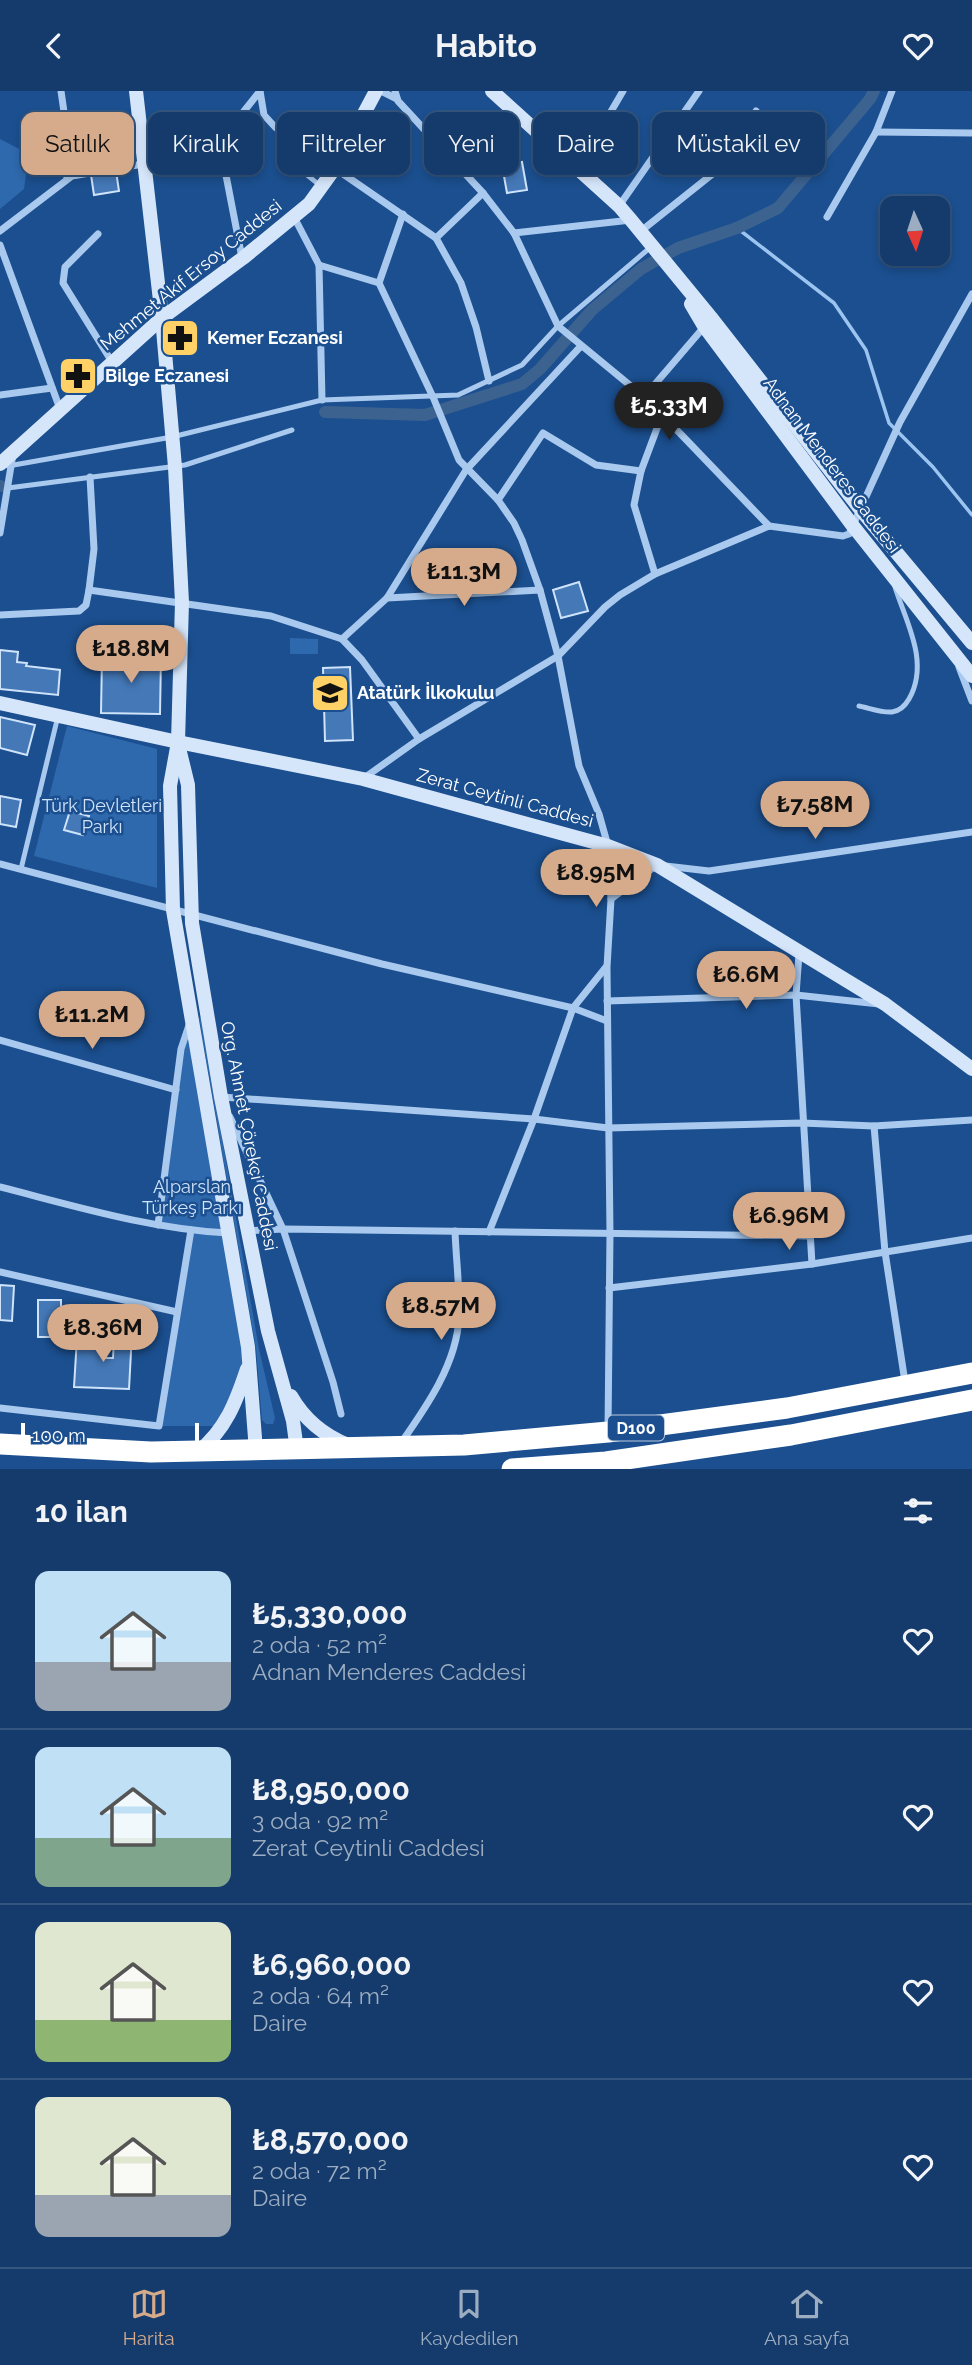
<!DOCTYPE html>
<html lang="tr">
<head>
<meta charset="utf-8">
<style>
  :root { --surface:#143b6b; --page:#214673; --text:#f1f3f6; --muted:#9dadc1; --line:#33557e; --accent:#d6ab8b }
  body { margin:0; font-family:Raleway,sans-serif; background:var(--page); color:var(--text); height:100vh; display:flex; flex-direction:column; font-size:26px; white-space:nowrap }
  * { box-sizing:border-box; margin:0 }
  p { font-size:23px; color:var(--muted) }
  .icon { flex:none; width:38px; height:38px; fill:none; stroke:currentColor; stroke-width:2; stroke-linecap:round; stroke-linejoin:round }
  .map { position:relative; height:1378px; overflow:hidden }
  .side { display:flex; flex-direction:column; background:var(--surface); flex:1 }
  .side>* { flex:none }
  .top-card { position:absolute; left:21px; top:21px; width:931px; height:63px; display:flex; gap:14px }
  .needle { width:46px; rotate:177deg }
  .fabs { position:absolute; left:880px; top:105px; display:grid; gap:14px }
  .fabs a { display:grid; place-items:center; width:70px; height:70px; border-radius:14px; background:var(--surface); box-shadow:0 4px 10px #0003,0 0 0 2px var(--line); font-size:35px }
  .scale { position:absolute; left:21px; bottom:18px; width:178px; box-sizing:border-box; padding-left:7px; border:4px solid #fff; border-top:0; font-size:19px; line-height:24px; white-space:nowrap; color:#fff; -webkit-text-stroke:5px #1b4f8f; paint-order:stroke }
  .price { position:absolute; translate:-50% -60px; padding:0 16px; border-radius:24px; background:var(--accent); color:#111; font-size:23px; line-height:46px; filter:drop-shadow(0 2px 4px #0008) }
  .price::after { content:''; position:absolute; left:50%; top:42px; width:21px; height:16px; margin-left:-10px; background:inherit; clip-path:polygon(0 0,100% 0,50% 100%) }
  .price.on { background:#222; color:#fff }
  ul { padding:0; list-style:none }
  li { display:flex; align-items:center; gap:21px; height:175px; padding:0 35px }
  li+li { border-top:2px solid var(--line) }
  li span { display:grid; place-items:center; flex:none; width:196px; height:140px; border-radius:14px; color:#555 }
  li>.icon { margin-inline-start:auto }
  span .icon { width:84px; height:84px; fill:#fffc; stroke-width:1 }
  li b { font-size:30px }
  h2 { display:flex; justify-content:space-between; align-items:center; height:84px; padding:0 35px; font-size:30px }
  .pill { padding:0 24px; border-radius:14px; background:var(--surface); box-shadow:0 4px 10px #0003,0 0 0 2px var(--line); font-size:24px; line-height:63px }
  .pill.on { background:var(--accent); color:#111 }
  header { display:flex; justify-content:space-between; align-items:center; height:91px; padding:0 35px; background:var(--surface); font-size:32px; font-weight:700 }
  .dock { display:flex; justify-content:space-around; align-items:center; height:98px; border-top:2px solid var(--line); background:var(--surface); font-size:19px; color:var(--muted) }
  .dock a { display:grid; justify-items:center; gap:4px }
  .dock .on { color:var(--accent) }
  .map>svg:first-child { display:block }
  .green { fill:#2e69ad }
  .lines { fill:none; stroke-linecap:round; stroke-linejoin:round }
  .stream { stroke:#9cc4f0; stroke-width:3.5 }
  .canal { stroke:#3c6290; stroke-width:12 }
  .building { fill:#4478b7; stroke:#cfe3fa; stroke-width:2 }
  .lane { stroke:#a9c9ee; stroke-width:5 }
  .street { stroke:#a9c9ee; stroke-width:7 }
  .secondary { stroke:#d6e6fa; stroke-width:14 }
  .highway { stroke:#fff; stroke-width:21 }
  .labels { text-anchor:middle; stroke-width:5; stroke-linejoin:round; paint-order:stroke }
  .shield { fill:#1b4f8f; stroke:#bbcadd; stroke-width:2 }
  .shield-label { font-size:16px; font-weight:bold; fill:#fff }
  .street-label { font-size:18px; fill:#fff; stroke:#1b4f8f }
  .poi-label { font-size:18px; font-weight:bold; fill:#fff; stroke:#1b4f8f; text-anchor:start }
  .park-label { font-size:18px; fill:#cfe3fa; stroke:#1b4f8f }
</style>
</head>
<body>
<header><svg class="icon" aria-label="back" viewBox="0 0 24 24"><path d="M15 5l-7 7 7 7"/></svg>Habito<svg class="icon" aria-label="heart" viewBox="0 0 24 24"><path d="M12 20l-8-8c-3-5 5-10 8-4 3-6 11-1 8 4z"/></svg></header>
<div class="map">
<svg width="972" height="1378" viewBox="0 0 972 1378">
  <rect width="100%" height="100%" fill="#1b4f8f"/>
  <!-- green -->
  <g class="green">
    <path d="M 0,48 L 29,63 L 24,98 L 0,118 Z"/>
    <path d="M 290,547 L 318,548 L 318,563 L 290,563 Z"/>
    <path d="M 67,635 L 157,658 L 157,797 L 34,765 Z"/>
    <path d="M 191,927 L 248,1256 L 224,1335 L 159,1335 L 191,1139 L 158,1134 L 181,958 Z"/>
    <path d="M 199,927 L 201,927 L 259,1258 L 275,1327 L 273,1333 L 266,1333 L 262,1329 L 256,1258 Z"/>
  </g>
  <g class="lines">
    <!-- stream -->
    <path class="stream" d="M 737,137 L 834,212 L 866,259 L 889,332 L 933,376 L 972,424"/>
    <!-- canal -->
    <g class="canal">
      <path d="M 325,321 L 425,324 L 522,293 L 540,278 L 592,219 L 641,178 L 678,157 L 737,137 L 778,117 L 870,8 L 874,0"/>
      <path d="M 0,395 L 1,395"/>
    </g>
  </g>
  <!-- building -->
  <g class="building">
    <path d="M 522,71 L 527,99 L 507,102 L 502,74 Z"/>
    <path d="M 116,80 L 119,100 L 94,104 L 91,84 Z"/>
    <path d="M 579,491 L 588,520 L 561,527 L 553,499 Z"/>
    <path d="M 0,559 L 18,561 L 17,571 L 27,572 L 26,575 L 60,579 L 58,604 L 0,598 Z"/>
    <path d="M 102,565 L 161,565 L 160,623 L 101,622 Z"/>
    <path d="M 350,576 L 353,649 L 325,650 L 323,577 Z"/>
    <path d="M 0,626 L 35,634 L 27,664 L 0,657 Z"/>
    <path d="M 0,705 L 21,709 L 16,736 L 0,733 Z"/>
    <path d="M 70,720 L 89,725 L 83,744 L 64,739 Z"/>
    <path d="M 0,1194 L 14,1195 L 12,1230 L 0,1229 Z"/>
    <rect x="38" y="1209" width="23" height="37"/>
    <path d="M 121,1242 L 132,1242 L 129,1298 L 74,1296 L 77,1247 L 107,1249 L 106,1267 L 113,1267 L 114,1248 L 121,1248 Z"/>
  </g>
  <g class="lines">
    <!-- lane -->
    <g class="lane">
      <path d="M 288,45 C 284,71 304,81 322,96"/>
      <path d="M 8,375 L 172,346 L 322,309 L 458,304 L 522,274 L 558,235 L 652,155"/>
      <path d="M 8,397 L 185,374 L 292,339"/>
      <path d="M 859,615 C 869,617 882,622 892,621 C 900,620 905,615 909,608 C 930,571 906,531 895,496"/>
      <path d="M 21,778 L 58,625"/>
    </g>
    <!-- street -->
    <g class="street">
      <path d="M 61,0 L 66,35 L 67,87"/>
      <path d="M 260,0 L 264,24 L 275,36 L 436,147 L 461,192 L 476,236 L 489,290"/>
      <path d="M 381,0 L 397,8"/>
      <path d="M 395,0 L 398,10 L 483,102 L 514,142 L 558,235 L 649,310 L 769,435"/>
      <path d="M 876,41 L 972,42"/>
      <path d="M 219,48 L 242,167"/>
      <path d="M 578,77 L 623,0"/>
      <path d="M 619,115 L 699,0"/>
      <path d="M 294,126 L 319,174 L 379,192 L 433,306 L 459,369 L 498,409 L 514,432 L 522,449 L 540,499 L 558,565 L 579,675 L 599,723 L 608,755 L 611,808 L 607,876 L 610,1143 L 608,1340"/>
      <path d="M 827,126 L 876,41 L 892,0"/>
      <path d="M 0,140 L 72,85 L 173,68 L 203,58 L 225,44 L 260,0"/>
      <path d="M 641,140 L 720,77 L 756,20"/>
      <path d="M 514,142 L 631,129"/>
      <path d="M 98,143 L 65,176 L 63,192 L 112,271"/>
      <path d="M 436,147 L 483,102"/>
      <path d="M 0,154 L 60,318"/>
      <path d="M 319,174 L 322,309"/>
      <path d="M 379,192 L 403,123"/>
      <path d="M 0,304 L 52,297"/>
      <path d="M 644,306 L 704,236"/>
      <path d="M 90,386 L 94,458 L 89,499 L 271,525 L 342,548 L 362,569 L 419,648"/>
      <path d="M 498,409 L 543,342 L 596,374 L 641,380"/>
      <path d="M 0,442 L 13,363"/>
      <path d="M 655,483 L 634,414 L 641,380 L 662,324"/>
      <path d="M 387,507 L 540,499"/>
      <path d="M 0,524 L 79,520 L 86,514 L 89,499"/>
      <path d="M 342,548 L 387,507 L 466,379 L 581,255"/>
      <path d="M 959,576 L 972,610"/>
      <path d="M 364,687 L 419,648 L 558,565 L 605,516 L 620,504 L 655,483 L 769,435 L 843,445 L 849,443 L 900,331 L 972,203"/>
      <path d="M 0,773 L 382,873 L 573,917 L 607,930"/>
      <path d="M 611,808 L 657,774 L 709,780 L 972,741"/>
      <path d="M 799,863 L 796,904 L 812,1173"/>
      <path d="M 607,910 L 796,904 L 879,913"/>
      <path d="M 0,949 L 176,999"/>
      <path d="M 222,1006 L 534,1028 L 608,1037 L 802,1032 L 874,1035 L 972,1029"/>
      <path d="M 230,1026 L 283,1138 L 333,1291 L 341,1323"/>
      <path d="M 874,1035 L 885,1161 L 905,1291"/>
      <path d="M 0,1096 C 75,1115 150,1138 228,1142"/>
      <path d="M 158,1134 L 181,958 L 190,931"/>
      <path d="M 247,1140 L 283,1138 L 810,1145"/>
      <path d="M 489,1141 L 534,1028 L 573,917 L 606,876"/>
      <path d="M 0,1181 L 177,1221"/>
      <path d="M 609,1197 L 812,1173 L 972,1147"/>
      <path d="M 0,1317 L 159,1335 L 191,1139"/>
      <path d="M 401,1352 C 427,1315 457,1272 459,1226 C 460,1198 456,1168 455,1140"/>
    </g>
    <!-- secondary -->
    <g class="secondary">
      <path d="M 136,0 L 162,227 L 175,376 L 182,511 L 178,651 L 170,695 L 173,819 L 248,1256 L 256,1360"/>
      <path d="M 492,0 L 619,115 L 631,129 L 713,229 L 861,419 L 972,552"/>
      <path d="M 691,213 L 704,235 L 853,435 L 972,585"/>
      <path d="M 0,373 L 162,227 L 243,167 L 309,113 L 335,77 L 376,0"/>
      <path d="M 0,612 L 178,651 L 363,688 L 608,755 L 657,774 L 885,913 L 972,978"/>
      <path d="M 178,653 L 188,694 L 192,832 L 221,1006 L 268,1240 L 293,1330 L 297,1359"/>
      <path d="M 291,1305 C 304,1328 323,1344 348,1354"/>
      <path d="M 198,1361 C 226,1338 236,1311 247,1278"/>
    </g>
    <!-- highway -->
    <g class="highway">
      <path d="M 0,1353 L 151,1361 L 464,1354 L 608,1341 L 787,1317 L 972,1282"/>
      <path d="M 512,1378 L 606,1371 L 791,1344 L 972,1309"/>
    </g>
  </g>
  <!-- icons -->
  <defs>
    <g id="pharmacy-square" transform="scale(2.0125)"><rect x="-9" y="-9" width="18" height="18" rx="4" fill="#ffd166" stroke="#1b4f8f"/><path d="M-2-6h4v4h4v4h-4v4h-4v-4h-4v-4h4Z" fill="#111"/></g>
    <g id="school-square" transform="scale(2.0125)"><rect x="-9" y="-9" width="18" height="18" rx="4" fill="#ffd166" stroke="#1b4f8f"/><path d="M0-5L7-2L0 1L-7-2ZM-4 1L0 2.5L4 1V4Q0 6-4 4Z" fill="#111"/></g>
  </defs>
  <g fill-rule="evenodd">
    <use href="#pharmacy-square" x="180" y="247"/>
    <use href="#pharmacy-square" x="78" y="285"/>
    <use href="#school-square" x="330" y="602"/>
  </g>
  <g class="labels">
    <!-- shield labels -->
    <rect class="shield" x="608" y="1324.5" width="56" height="25" rx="5"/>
    <g class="shield-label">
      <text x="636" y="1343">D100</text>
    </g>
    <!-- street labels -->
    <g class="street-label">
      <text transform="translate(191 184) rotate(-39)" y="6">Mehmet Akif Ersoy Caddesi</text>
      <text transform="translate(832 374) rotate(53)" y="6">Adnan Menderes Caddesi</text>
      <text transform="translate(505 707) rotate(15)" y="6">Zerat Ceytinli Caddesi</text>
      <text transform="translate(249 1045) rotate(79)" y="6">Org. Ahmet Çörekçi Caddesi</text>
    </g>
    <!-- poi labels -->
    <g class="poi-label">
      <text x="207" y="253">Kemer Eczanesi</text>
      <text x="105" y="291">Bilge Eczanesi</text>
      <text x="357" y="608">Atatürk İlkokulu</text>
    </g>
    <!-- park labels -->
    <g class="park-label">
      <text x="102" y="721">Türk Devletleri<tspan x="102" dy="21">Parkı</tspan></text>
      <text x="192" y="1102">Alparslan<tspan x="192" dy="21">Türkeş Parkı</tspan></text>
    </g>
  </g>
</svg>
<div class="fabs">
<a><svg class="needle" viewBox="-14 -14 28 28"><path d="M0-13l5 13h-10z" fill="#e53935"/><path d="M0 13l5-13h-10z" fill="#9dadc1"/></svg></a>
</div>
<div class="scale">100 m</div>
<b class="price on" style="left:669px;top:351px">₺5.33M</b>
<b class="price" style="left:464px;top:517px">₺11.3M</b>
<b class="price" style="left:131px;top:594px">₺18.8M</b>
<b class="price" style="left:815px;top:750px">₺7.58M</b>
<b class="price" style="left:596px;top:818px">₺8.95M</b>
<b class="price" style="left:746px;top:920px">₺6.6M</b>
<b class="price" style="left:92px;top:960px">₺11.2M</b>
<b class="price" style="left:789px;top:1161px">₺6.96M</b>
<b class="price" style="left:441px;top:1251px">₺8.57M</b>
<b class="price" style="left:103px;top:1273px">₺8.36M</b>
<div class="top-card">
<a class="pill on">Satılık</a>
<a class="pill">Kiralık</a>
<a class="pill">Filtreler</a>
<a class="pill">Yeni</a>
<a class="pill">Daire</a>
<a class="pill">Müstakil ev</a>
</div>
</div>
<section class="side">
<h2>10 ilan<svg class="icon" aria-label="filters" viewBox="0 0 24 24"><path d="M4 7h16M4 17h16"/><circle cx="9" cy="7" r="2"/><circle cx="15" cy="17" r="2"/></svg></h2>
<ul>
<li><span style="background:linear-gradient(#bfe0f5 65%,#9aa5b1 0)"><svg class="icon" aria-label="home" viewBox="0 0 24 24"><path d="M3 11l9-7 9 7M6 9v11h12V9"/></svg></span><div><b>₺5,330,000</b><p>2 oda · 52 m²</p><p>Adnan Menderes Caddesi</p></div><svg class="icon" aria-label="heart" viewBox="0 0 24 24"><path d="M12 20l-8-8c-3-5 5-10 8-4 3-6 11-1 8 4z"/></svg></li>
<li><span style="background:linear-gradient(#bfe0f5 65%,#7fa58c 0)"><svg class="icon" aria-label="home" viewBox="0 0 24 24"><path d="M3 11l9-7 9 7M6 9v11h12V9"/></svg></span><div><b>₺8,950,000</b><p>3 oda · 92 m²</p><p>Zerat Ceytinli Caddesi</p></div><svg class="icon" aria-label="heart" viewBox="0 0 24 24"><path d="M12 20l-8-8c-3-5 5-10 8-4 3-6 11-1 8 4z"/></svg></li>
<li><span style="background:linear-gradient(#dfe7d0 70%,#8fb573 0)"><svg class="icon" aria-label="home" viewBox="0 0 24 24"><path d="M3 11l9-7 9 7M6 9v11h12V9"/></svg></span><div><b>₺6,960,000</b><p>2 oda · 64 m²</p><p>Daire</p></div><svg class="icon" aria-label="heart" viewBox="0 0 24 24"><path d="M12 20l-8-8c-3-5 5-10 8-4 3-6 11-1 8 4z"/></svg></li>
<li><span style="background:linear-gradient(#dfe7d0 70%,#9aa5b1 0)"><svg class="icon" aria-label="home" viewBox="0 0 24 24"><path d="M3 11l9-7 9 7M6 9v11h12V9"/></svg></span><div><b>₺8,570,000</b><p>2 oda · 72 m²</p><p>Daire</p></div><svg class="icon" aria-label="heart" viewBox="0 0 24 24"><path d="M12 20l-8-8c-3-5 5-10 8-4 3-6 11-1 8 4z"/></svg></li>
</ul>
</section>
<nav class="dock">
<a class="on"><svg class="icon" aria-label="map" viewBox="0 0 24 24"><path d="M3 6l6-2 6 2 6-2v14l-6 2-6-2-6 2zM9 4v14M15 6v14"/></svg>Harita</a>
<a><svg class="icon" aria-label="saved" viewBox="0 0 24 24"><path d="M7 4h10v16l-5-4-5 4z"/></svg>Kaydedilen</a>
<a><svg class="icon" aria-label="home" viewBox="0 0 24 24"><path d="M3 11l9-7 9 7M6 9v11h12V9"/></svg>Ana sayfa</a>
</nav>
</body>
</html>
